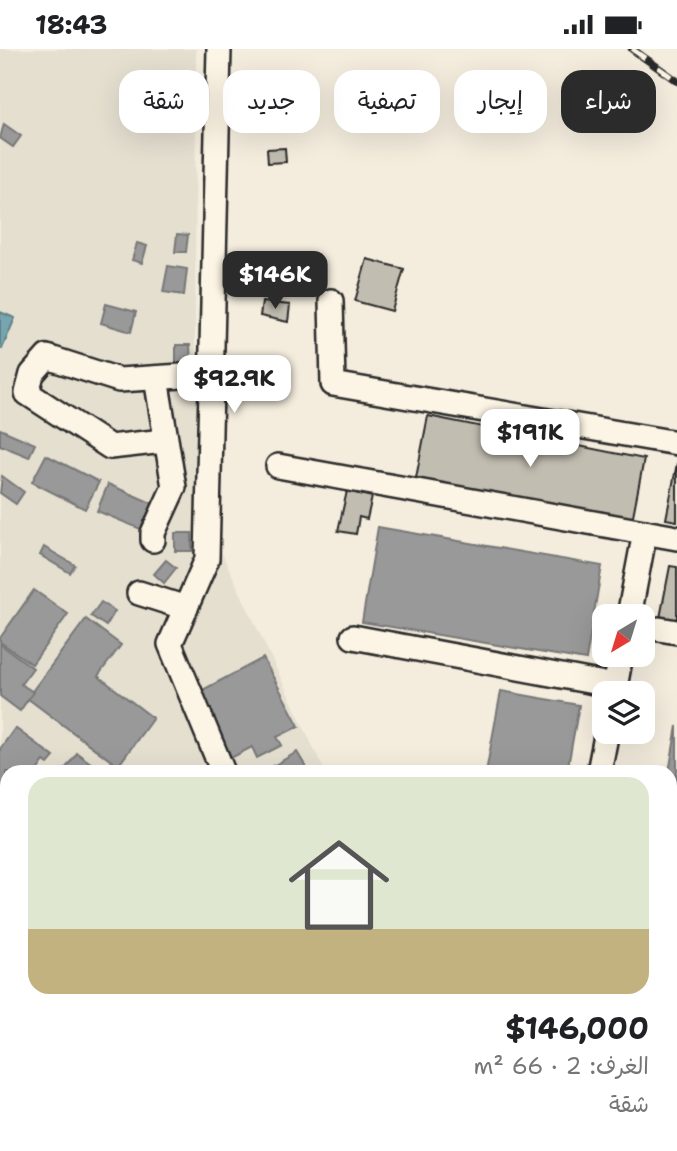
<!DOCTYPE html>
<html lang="ar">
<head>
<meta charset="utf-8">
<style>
  :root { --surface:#fff; --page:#f6f6f6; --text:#202124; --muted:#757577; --accent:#2b2b2b }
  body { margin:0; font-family:"Shantell Sans","Playpen Sans Arabic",sans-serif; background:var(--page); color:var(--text); direction:rtl; height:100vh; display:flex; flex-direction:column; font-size:26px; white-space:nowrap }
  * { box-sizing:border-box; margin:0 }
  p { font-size:23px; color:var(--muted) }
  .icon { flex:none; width:38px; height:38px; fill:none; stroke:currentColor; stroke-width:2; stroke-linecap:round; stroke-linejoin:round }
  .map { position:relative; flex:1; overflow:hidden; direction:ltr }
  .side { position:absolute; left:0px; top:716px; width:677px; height:387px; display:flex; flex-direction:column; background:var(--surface); border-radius:21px 21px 0 0; box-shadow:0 7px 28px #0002; direction:rtl }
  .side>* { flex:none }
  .guide { position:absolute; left:21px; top:21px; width:635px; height:63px; direction:rtl; display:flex; gap:14px }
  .needle { width:46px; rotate:218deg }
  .fabs { position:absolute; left:592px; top:555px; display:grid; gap:14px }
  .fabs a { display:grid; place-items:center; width:63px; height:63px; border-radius:14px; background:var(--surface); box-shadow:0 7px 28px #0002; font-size:35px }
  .price { position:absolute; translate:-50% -60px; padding:0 16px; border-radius:14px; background:#fff; color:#222; font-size:23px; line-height:46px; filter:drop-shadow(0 2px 4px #0008) }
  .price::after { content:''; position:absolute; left:50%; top:42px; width:21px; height:16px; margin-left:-10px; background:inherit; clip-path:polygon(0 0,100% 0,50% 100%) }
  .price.active { background:var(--accent); color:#fff }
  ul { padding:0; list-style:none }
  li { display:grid; align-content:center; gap:14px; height:371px; padding:0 28px }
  li span { display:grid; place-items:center; height:217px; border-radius:21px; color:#555 }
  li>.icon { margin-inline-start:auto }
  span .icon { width:126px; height:126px; fill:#fffc; stroke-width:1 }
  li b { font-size:30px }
  .pill { padding:0 24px; border-radius:21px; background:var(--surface); box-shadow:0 7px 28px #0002; font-size:24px; line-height:63px }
  .pill.active { background:var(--accent); color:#fff }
  .status { display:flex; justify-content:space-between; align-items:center; height:49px; padding:0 35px; background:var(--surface); direction:ltr }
  .status svg { height:19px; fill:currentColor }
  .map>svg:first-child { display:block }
  .built { fill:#e5dfd0 }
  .public { fill:#76a5af; stroke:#608087; stroke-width:2 }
  .industry { fill:#999; stroke:#787878; stroke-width:2 }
  .building { fill:#c2bdb1; stroke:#2b2b2b; stroke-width:2 }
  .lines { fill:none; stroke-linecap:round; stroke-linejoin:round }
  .minor-casing { stroke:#2b2b2b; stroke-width:28 }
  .minor { stroke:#fcf5e5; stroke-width:23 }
  .rail-casing { stroke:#2b2b2b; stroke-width:8 }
  .rail { stroke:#fcf5e5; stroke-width:5; stroke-dasharray:16; stroke-linecap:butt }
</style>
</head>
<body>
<div class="status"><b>18:43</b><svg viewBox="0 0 49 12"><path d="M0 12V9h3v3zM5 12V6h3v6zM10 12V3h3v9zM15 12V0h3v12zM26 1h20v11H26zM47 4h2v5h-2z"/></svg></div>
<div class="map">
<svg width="677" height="1102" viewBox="0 0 677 1102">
  <rect width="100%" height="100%" fill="#f4edde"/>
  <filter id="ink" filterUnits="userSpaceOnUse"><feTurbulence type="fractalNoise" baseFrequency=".0143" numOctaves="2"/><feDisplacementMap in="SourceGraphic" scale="14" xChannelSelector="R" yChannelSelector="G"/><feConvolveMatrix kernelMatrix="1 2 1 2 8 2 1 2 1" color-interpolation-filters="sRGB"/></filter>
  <g filter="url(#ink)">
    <!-- built -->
    <g class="built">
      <path d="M 0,0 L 196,0 L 195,291 L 210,479 L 325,723 L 7,723 L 0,738 Z"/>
      <path d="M 0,808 L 7,813 L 7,1096 L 390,1096 L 399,1102 L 0,1102 Z"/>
    </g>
    <!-- public -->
    <path class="public" d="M 0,263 L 15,269 L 2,300 L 0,299 Z"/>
    <!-- industry -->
    <g class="industry">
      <path d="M 4,75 L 21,87 L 13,98 L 0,89 Z"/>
      <path d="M 177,185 L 188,186 L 186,203 L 175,203 Z"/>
      <path d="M 137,194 L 147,197 L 142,214 L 132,211 Z"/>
      <path d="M 168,217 L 187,220 L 184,246 L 163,243 Z"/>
      <path d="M 106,255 L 136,263 L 131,283 L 101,274 Z"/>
      <path d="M 176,296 L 190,296 L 191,317 L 176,317 Z"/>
      <path d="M 0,380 L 35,395 L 29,408 L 0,396 Z"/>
      <path d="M 46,406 L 99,433 L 85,460 L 32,433 Z"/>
      <path d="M 2,427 L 24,443 L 16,455 L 0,444 Z"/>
      <path d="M 108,435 L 154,455 L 143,481 L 97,462 Z"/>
      <path d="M 378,478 L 602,517 L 586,611 L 362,573 Z"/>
      <rect x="175" y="484" width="17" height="18"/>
      <path d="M 44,498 L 75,516 L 70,524 L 40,506 Z"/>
      <path d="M 166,511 L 176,519 L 164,534 L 154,525 Z"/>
      <path d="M 34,541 L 68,565 L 32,615 L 0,593 L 0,589 Z"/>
      <path d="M 101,553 L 115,562 L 106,577 L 91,567 Z"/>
      <path d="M 86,570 L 121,596 L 98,627 L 153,669 L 118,717 L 27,649 Z"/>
      <path d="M 0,595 L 33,619 L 21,635 L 33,643 L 20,662 L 0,647 Z"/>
      <path d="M 263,609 L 299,677 L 277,688 L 282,696 L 257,709 L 252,698 L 231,709 L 197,644 Z"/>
      <path d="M 501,642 L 579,656 L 567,723 L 486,723 Z"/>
      <path d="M 677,677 L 677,823 L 670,822 L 669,723 Z"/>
      <path d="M 15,679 L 54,708 L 48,715 L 44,712 L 36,723 L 7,723 L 7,757 L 0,752 L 0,700 Z"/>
      <path d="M 297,703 L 309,723 L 263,723 Z"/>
      <path d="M 77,704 L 103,723 L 63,723 Z"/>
      <path d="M 5,811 L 7,812 L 7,971 L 0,966 L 0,818 Z"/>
      <path d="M 670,887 L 677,888 L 677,1102 L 626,1102 L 602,1098 L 670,1096 Z"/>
      <path d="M 0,1083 L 7,1083 L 7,1096 L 87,1096 L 87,1102 L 0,1102 Z"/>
      <path d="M 194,1096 L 346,1096 L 341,1102 L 189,1102 Z"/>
    </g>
    <!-- building -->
    <g class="building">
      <path d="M 285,99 L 286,113 L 268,114 L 267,100 Z"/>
      <path d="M 367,210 L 404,220 L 392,262 L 355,252 Z"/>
      <path d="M 262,253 L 290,256 L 288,273 L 260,267 Z"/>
      <path d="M 428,367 L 644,410 L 632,472 L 416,429 Z"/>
      <path d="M 677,414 L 677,472 L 666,470 Z"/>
      <path d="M 347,442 L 372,448 L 367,470 L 359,468 L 356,485 L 338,482 Z"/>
      <path d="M 670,517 L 677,518 L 677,572 L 660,569 Z"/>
    </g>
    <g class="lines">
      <!-- minor casing -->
      <g class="minor-casing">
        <g id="minor">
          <path d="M 219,0 L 207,510 L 170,595 L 223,723"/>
          <path d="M 331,252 L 333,335 L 677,394"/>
          <path d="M 164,392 L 110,398 L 27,344 L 32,325 L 47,308 L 119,331 L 213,325"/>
          <path d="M 278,417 L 677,489"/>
          <path d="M 153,491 L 153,484 L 174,438 L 156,329"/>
          <path d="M 139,544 L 186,559"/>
          <path d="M 629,567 L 645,483"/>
          <path d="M 659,580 L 677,583"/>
          <path d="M 353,588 L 615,637"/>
          <path d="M 614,644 L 621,606"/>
          <path d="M 599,723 L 607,682"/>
          <path d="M 0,777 L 7,782"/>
          <path d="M 0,982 L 7,987"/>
          <path d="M 433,1096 L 443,1102"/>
          <path d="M 164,1102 L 169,1096"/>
        </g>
      </g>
      <!-- minor -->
      <use href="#minor" class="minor"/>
      <!-- rail casing -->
      <g class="rail-casing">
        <path id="rail" d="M 632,0 L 677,32"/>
      </g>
      <!-- rail -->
      <use href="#rail" class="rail"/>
    </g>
  </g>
</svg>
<div class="fabs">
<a><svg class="needle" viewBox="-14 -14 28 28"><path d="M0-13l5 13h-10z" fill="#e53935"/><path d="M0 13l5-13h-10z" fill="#757577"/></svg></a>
<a><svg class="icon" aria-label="layers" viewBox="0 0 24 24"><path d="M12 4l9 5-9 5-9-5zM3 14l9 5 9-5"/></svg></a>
</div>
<b class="price active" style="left:275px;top:262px">$146K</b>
<b class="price" style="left:234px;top:366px">$92.9K</b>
<b class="price" style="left:530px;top:420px">$191K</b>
<div class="guide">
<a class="pill active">شراء</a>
<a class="pill">إيجار</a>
<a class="pill">تصفية</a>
<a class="pill">جديد</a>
<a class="pill">شقة</a>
</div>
<section class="side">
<ul>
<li><span style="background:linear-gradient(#dfe7d0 70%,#c2b280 0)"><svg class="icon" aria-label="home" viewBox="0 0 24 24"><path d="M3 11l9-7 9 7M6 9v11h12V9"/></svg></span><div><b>$146,000</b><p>الغرف: 2 · 66 m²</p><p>شقة</p></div></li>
</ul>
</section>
</div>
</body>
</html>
